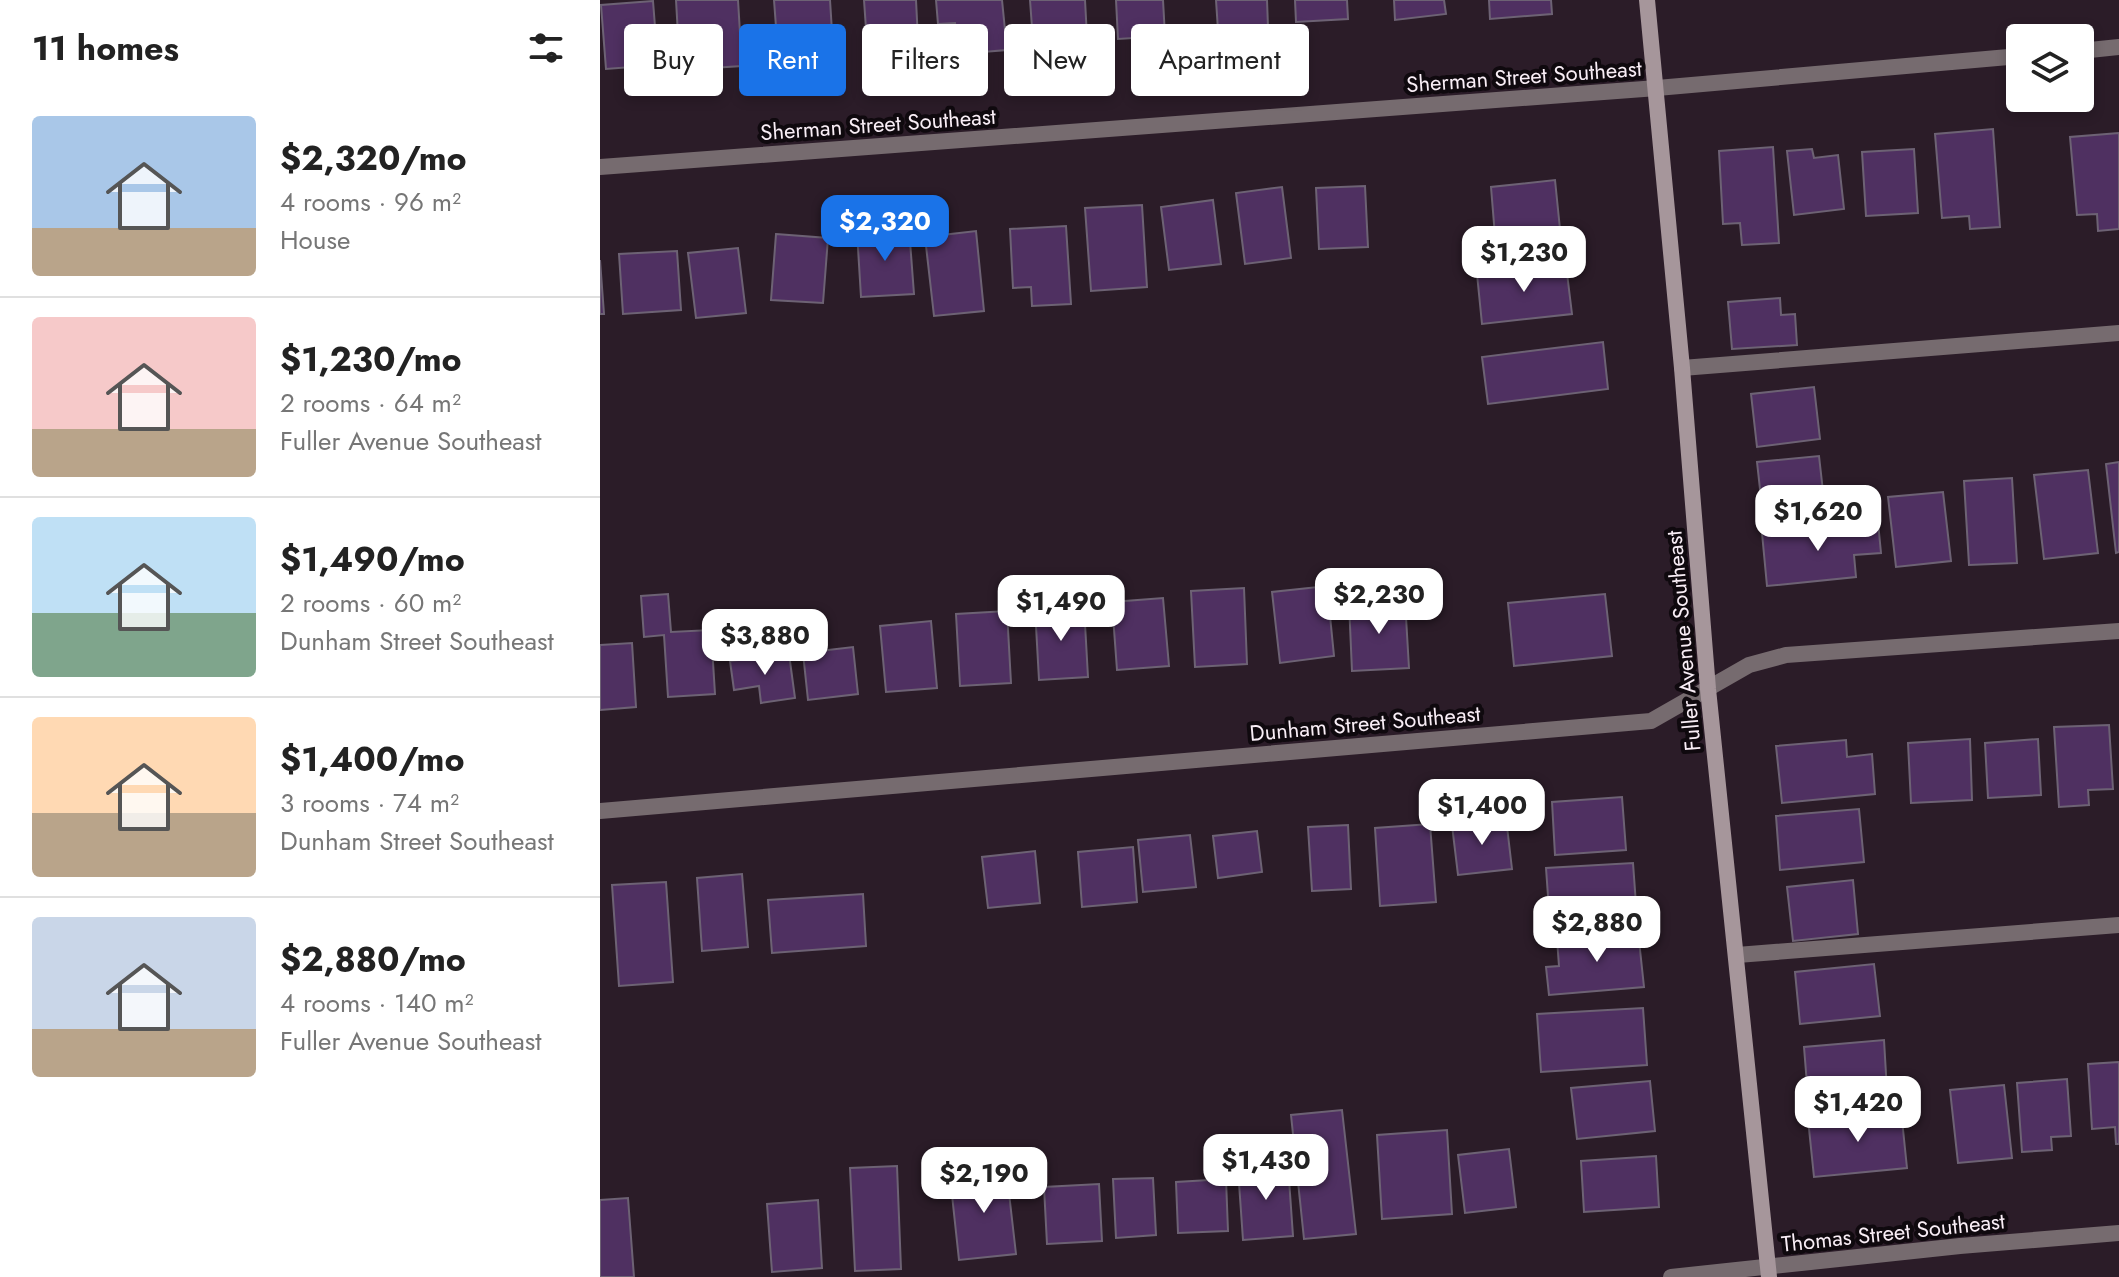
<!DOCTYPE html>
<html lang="en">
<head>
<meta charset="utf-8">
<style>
  :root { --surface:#fff; --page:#f2f2f2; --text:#222; --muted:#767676; --line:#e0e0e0; --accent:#1a73e8 }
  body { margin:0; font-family:Jost,sans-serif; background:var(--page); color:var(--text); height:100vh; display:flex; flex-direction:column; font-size:30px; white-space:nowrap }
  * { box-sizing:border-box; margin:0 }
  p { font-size:26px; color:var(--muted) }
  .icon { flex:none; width:44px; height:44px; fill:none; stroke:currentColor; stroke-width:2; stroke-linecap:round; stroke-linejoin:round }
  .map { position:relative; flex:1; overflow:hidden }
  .drawer { display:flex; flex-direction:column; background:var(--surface); width:600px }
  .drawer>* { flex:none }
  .banner { position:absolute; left:24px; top:24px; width:760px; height:72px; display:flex; gap:16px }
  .buttons { position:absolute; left:1406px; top:24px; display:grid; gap:16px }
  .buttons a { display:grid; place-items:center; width:88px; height:88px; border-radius:8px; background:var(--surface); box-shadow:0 4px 12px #0003; font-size:40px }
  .price { position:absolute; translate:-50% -68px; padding:0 18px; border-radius:16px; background:#fff; color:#222; font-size:26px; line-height:52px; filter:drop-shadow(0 2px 4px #0008) }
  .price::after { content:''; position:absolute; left:50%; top:48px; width:24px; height:18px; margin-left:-12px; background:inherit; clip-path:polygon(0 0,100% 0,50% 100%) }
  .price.on { background:var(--accent); color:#fff }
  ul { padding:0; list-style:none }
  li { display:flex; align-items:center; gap:24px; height:200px; padding:0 32px }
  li+li { border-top:2px solid var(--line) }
  li span { display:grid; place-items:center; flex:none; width:224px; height:160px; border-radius:8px; color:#555 }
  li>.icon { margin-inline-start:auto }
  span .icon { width:96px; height:96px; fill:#fffc; stroke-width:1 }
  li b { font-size:34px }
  h2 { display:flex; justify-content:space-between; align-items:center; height:96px; padding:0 32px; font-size:34px }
  .tag { padding:0 28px; border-radius:8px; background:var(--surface); box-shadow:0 4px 12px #0003; font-size:28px; line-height:72px }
  .tag.on { background:var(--accent); color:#fff }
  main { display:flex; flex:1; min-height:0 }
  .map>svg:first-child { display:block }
  .building { fill:#4f3061; stroke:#6d6274; stroke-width:2 }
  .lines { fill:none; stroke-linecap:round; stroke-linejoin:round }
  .service { stroke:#766b6f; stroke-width:16 }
  .minor { stroke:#766b6f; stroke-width:16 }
  .secondary { stroke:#a6969b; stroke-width:16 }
  .labels { text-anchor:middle; stroke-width:8; stroke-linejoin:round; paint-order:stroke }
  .street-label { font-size:22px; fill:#f9eef6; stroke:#0f090e }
</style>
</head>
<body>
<main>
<section class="drawer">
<h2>11 homes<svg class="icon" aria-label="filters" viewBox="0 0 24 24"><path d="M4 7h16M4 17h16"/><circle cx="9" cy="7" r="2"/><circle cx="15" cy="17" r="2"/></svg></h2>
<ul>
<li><span style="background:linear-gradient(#a9c7e8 70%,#b9a48a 0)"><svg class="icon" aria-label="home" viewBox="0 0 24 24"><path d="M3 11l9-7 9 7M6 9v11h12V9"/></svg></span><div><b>$2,320/mo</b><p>4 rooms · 96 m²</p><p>House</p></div></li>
<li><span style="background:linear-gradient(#f6c9c9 70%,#b9a48a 0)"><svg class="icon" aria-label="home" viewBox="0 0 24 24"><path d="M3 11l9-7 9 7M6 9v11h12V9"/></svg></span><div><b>$1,230/mo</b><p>2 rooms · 64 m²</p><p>Fuller Avenue Southeast</p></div></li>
<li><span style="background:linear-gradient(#bfe0f5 60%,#7fa58c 0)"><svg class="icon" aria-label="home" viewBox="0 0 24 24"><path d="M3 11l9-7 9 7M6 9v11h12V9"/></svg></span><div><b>$1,490/mo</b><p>2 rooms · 60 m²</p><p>Dunham Street Southeast</p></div></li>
<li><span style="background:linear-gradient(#ffd9b3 60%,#b9a48a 0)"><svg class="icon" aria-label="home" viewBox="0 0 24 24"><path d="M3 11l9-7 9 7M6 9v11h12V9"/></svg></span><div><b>$1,400/mo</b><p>3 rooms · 74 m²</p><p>Dunham Street Southeast</p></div></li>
<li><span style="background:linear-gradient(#c9d6e8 70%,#b9a48a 0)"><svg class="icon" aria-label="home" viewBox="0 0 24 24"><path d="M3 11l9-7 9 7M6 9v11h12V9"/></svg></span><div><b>$2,880/mo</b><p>4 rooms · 140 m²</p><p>Fuller Avenue Southeast</p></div></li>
</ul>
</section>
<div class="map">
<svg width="1519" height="1277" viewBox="0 0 1519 1277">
  <rect width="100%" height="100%" fill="#2b1c28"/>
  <!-- building -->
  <g class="building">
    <path d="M 76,0 L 138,0 L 142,66 L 80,70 Z"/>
    <path d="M 174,0 L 230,0 L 234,63 L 179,67 Z"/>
    <path d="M 264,0 L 316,0 L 318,40 L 267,43 Z"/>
    <path d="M 336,0 L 402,0 L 407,50 L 358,54 L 355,23 L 338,24 Z"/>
    <path d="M 430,0 L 485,0 L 487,37 L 433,41 Z"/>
    <path d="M 516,0 L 563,0 L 565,36 L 518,39 Z"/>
    <path d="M 616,0 L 667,0 L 668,27 L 618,30 Z"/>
    <path d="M 695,0 L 747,0 L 748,19 L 696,22 Z"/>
    <path d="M 794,0 L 844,0 L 846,14 L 795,20 Z"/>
    <path d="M 889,0 L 951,0 L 952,14 L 890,19 Z"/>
    <path d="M 53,1 L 58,65 L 6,69 L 1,5 Z"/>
    <path d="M 1393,129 L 1400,227 L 1370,229 L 1369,216 L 1342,218 L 1335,134 Z"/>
    <path d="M 1519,133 L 1519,229 L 1498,231 L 1497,214 L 1477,215 L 1470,137 Z"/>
    <path d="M 1173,147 L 1179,243 L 1142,245 L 1140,223 L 1123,224 L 1119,151 Z"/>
    <path d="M 1212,149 L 1214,158 L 1238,155 L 1244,209 L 1194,215 L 1187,151 Z"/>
    <path d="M 1314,149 L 1318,213 L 1266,216 L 1262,152 Z"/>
    <path d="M 955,180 L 960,229 L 895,236 L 891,187 Z"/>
    <path d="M 765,186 L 768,247 L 719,249 L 716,188 Z"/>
    <path d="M 682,187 L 691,258 L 645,264 L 636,193 Z"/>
    <path d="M 613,200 L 621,264 L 569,270 L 561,207 Z"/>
    <path d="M 542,205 L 547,287 L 491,291 L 485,208 Z"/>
    <path d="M 466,226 L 471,304 L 432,306 L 431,287 L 413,288 L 410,229 Z"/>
    <path d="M 309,228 L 314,294 L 261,297 L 257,232 Z"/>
    <path d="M 376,231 L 384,311 L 334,316 L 325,237 Z"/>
    <path d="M 176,234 L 228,238 L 223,303 L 171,300 Z"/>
    <path d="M 138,248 L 146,313 L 96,318 L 88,253 Z"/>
    <path d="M 77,251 L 81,310 L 23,314 L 19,254 Z"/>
    <path d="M 0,260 L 4,314 L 0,314 Z"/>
    <path d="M 966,265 L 972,314 L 882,324 L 877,274 Z"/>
    <path d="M 1180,298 L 1181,315 L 1195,314 L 1197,345 L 1132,349 L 1128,302 Z"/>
    <path d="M 1003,342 L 1008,389 L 888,404 L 882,357 Z"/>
    <path d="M 1214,387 L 1220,439 L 1157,447 L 1151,394 Z"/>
    <path d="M 1219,456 L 1225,509 L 1163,516 L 1157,462 Z"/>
    <path d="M 1519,462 L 1519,552 L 1516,553 L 1506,464 Z"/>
    <path d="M 1488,470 L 1498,553 L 1444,559 L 1434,475 Z"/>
    <path d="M 1412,478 L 1417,563 L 1369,565 L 1364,481 Z"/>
    <path d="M 1343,492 L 1351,561 L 1296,567 L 1288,497 Z"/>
    <path d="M 1278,522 L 1281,553 L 1254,555 L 1256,577 L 1167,586 L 1162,533 Z"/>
    <path d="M 727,586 L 734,656 L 680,663 L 672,592 Z"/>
    <path d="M 644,588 L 647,664 L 595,667 L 591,591 Z"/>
    <path d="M 68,594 L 71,632 L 111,630 L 115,694 L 68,697 L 64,635 L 44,637 L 41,596 Z"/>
    <path d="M 1005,594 L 1012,656 L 914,666 L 908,603 Z"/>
    <path d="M 563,598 L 569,666 L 517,670 L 512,602 Z"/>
    <path d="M 805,600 L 809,668 L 752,671 L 749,603 Z"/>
    <path d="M 484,606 L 488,677 L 439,680 L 435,608 Z"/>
    <path d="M 407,611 L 411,683 L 360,686 L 356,614 Z"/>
    <path d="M 331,621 L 337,688 L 286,692 L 280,626 Z"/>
    <path d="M 32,643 L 36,707 L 0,710 L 0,645 Z"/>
    <path d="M 253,647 L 258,694 L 208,700 L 203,653 Z"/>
    <path d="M 189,654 L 195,698 L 161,703 L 159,686 L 134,690 L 130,661 Z"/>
    <path d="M 1509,725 L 1513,789 L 1488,790 L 1489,805 L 1459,807 L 1454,727 Z"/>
    <path d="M 1370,739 L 1372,800 L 1311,803 L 1308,743 Z"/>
    <path d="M 1438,739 L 1441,795 L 1388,798 L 1385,743 Z"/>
    <path d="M 1246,740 L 1247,757 L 1272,754 L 1275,794 L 1182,803 L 1176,746 Z"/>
    <path d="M 1022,797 L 1026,850 L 955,855 L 952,802 Z"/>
    <path d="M 1259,809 L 1264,862 L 1180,870 L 1176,816 Z"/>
    <path d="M 906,818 L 912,869 L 858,875 L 852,825 Z"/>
    <path d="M 830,824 L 836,902 L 780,906 L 775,828 Z"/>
    <path d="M 748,825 L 751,889 L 712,891 L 708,827 Z"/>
    <path d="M 657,831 L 662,872 L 618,878 L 613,836 Z"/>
    <path d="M 590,835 L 596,887 L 543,892 L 538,840 Z"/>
    <path d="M 533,847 L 537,902 L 482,907 L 478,852 Z"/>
    <path d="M 435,851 L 440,903 L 388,908 L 382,857 Z"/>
    <path d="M 1033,863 L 1037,918 L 950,924 L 946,868 Z"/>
    <path d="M 142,874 L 148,947 L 102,951 L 97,878 Z"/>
    <path d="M 1253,880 L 1258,934 L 1193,941 L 1187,887 Z"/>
    <path d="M 66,882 L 73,982 L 19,986 L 12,885 Z"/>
    <path d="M 263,894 L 266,946 L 172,953 L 168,900 Z"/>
    <path d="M 1038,931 L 1044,987 L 949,995 L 946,967 L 959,966 L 957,939 Z"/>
    <path d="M 1274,964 L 1280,1016 L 1200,1024 L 1195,972 Z"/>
    <path d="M 1043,1008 L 1047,1065 L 941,1072 L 937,1014 Z"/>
    <path d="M 1284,1040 L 1287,1091 L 1208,1097 L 1204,1047 Z"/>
    <path d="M 1519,1062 L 1519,1144 L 1516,1144 L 1515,1127 L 1492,1129 L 1488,1064 Z"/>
    <path d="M 1467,1079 L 1471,1136 L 1451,1137 L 1452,1150 L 1422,1152 L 1417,1083 Z"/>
    <path d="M 1050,1081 L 1055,1131 L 977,1139 L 971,1088 Z"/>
    <path d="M 1404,1085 L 1412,1158 L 1358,1163 L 1350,1090 Z"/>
    <path d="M 742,1110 L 756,1234 L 704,1239 L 691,1115 Z"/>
    <path d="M 1301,1110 L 1307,1168 L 1214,1177 L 1208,1119 Z"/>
    <path d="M 847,1130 L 852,1214 L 782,1219 L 777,1135 Z"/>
    <path d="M 909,1149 L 916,1207 L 865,1213 L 858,1155 Z"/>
    <path d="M 1056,1156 L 1059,1207 L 984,1212 L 981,1161 Z"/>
    <path d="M 688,1165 L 693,1236 L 643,1240 L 638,1169 Z"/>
    <path d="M 297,1166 L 301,1269 L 255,1271 L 250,1168 Z"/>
    <path d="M 406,1167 L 416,1254 L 359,1260 L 352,1195 L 361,1194 L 359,1173 Z"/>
    <path d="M 553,1178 L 556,1235 L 516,1238 L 513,1179 Z"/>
    <path d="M 626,1179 L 628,1231 L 578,1233 L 576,1182 Z"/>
    <path d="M 499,1184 L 502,1241 L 447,1244 L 444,1187 Z"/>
    <path d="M 28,1198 L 34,1277 L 0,1277 L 0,1200 Z"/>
    <path d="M 218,1200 L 222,1268 L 172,1272 L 167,1204 Z"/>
  </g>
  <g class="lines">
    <!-- service -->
    <g class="service">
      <path d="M 1082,368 L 1519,333"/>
      <path d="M 1137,955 L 1519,925"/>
    </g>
    <!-- minor -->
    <g class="minor">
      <path d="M 1480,51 L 1519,47"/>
      <path d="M 0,167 L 1057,88 L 1420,56"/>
      <path d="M 0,811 L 1051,721 L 1149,665 L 1186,655 L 1519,631"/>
      <path d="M 1071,1277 L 1360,1246 L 1519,1233"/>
    </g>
    <!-- secondary -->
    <path class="secondary" d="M 1047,0 L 1082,368 L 1108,689 L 1169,1277"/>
  </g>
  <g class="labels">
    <!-- street labels -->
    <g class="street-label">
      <text transform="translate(924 76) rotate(-4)" y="8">Sherman Street Southeast</text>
      <text transform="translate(278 124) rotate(-4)" y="8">Sherman Street Southeast</text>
      <text transform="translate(1083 641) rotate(-95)" y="8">Fuller Avenue Southeast</text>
      <text transform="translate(765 723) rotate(-5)" y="8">Dunham Street Southeast</text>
      <text transform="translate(1293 1232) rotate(-6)" y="8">Thomas Street Southeast</text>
    </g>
  </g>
</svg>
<div class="buttons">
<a><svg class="icon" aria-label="layers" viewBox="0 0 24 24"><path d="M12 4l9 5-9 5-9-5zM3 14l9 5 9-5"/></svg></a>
</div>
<b class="price on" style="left:285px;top:263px">$2,320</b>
<b class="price" style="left:924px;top:294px">$1,230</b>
<b class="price" style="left:1218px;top:553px">$1,620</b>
<b class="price" style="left:779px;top:636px">$2,230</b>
<b class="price" style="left:461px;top:643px">$1,490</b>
<b class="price" style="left:165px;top:677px">$3,880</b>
<b class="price" style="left:882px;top:847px">$1,400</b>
<b class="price" style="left:997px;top:964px">$2,880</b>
<b class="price" style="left:1258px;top:1144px">$1,420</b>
<b class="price" style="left:666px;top:1202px">$1,430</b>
<b class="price" style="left:384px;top:1215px">$2,190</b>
<div class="banner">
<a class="tag">Buy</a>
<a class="tag on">Rent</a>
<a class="tag">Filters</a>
<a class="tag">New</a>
<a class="tag">Apartment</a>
</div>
</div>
</main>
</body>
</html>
